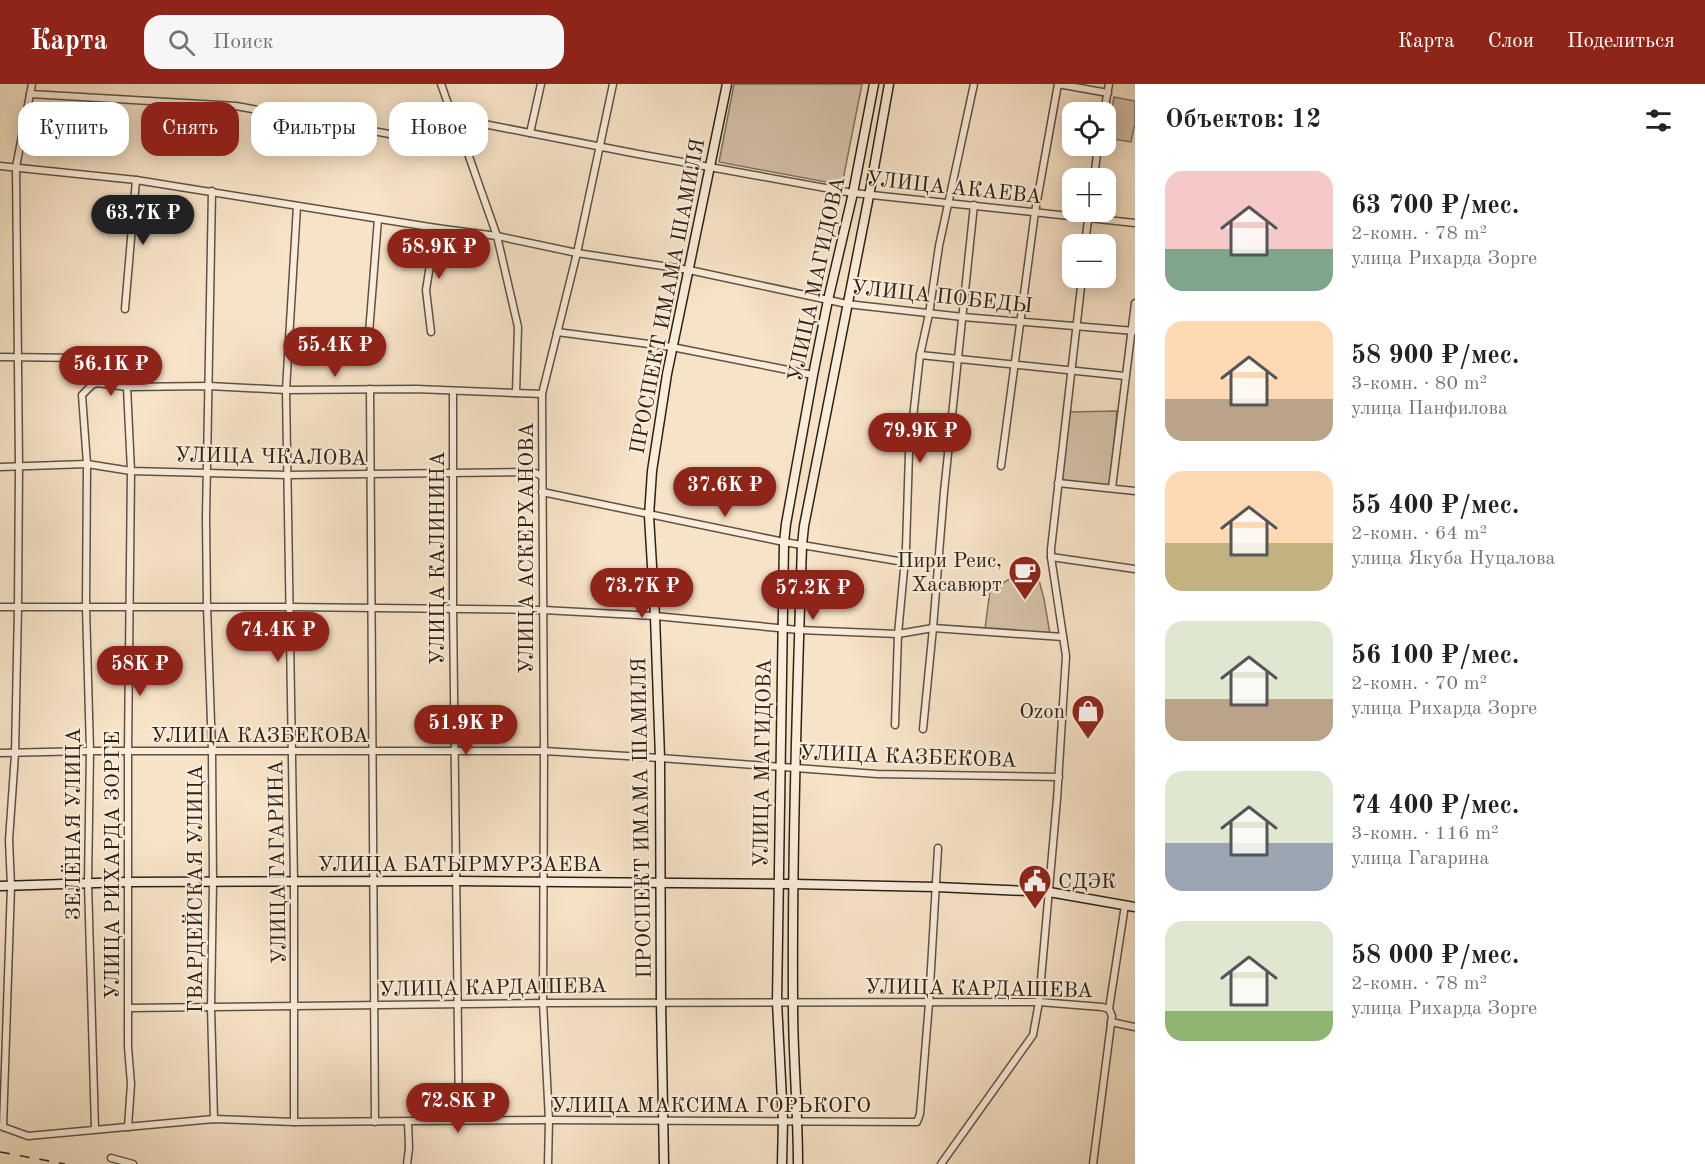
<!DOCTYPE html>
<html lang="ru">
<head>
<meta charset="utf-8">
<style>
  :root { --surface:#fff; --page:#f6f6f6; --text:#222; --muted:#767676; --accent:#8f2418 }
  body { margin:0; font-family:"Old Standard TT",serif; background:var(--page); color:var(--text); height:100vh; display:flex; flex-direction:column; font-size:22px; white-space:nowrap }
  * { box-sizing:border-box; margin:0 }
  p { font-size:20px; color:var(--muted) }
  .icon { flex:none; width:33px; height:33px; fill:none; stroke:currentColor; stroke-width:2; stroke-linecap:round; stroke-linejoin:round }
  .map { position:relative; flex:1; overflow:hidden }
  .sheet { display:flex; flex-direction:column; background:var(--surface); width:570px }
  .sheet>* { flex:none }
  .top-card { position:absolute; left:18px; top:18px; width:570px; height:54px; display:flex; gap:12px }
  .tools { position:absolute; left:1062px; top:18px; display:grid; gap:12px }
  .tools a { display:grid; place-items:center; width:54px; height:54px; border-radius:12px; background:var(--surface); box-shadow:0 3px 15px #0003; font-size:30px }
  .price { position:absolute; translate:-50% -51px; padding:0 14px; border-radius:21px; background:var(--accent); color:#fff; font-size:20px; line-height:39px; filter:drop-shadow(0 2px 3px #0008) }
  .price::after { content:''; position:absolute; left:50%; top:36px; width:18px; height:14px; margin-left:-9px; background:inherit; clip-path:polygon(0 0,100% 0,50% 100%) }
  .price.on { background:#222; color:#fff }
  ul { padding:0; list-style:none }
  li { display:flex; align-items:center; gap:18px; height:150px; padding:0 30px }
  li span { display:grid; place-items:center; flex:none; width:168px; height:120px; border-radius:18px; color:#555 }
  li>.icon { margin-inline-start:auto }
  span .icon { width:72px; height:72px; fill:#fffc; stroke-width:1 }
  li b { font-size:26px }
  h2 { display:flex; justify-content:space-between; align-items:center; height:72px; padding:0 30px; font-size:26px }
  .pill { padding:0 21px; border-radius:18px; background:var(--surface); box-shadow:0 3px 15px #0003; font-size:21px; line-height:54px }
  .pill.on { background:var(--accent); color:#fff }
  header { display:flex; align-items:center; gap:36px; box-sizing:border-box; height:84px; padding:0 30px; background:var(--accent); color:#fff }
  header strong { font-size:28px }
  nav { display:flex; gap:33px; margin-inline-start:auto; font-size:21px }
  .search { width:420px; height:54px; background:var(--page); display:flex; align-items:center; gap:15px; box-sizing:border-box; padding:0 21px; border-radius:18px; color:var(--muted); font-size:22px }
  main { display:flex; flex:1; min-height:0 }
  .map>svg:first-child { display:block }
  .green { fill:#d5c2a9; stroke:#817260; stroke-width:1.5 }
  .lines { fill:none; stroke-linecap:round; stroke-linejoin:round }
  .street-casing { stroke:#605243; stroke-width:9 }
  .secondary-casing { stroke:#2d2217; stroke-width:11 }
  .street { stroke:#faeddb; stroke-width:6 }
  .secondary { stroke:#faeddb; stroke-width:8 }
  .rail { stroke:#2d2217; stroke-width:1.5; stroke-dasharray:10 10; stroke-linecap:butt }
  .labels { text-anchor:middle; stroke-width:4.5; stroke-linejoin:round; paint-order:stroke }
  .street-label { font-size:21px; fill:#2d2217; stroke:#faeddb }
  .poi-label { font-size:21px; fill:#2d2217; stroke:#faeddb; text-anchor:end }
</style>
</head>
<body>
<header>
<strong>Карта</strong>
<div class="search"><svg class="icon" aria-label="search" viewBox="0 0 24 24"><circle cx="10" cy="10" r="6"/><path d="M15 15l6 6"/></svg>Поиск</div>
<nav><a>Карта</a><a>Слои</a><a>Поделиться</a></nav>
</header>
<main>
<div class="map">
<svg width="1135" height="1080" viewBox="0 0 1135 1080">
  <rect width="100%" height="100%" fill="#f7e3c7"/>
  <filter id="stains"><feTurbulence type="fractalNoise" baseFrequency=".00333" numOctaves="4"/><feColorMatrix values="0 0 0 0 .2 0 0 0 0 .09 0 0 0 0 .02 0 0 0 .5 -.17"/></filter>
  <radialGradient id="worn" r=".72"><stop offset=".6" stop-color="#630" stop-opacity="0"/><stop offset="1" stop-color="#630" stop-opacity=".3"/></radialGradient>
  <!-- green -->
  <g class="green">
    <path d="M 734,0 L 862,0 L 842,101 L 719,78 Z"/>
    <path d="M 1114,13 L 1135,17 L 1135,43 L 1134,43 L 1131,58 L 1107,54 Z"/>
    <path d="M 1117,327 L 1110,402 L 1061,396 L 1068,328 Z"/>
    <path d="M 1035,481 L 1044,515 L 1050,550 L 985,545 L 990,506 Z"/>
  </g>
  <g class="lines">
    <!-- street casing -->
    <g class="street-casing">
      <g id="street">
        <path d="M 441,0 L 453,34 L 466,64 L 497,152 L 518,243 L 516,309"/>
        <path d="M 1058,0 L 1108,9"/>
        <path d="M 30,10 L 236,22 L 466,64"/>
        <path d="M 1104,28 L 1109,0"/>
        <path d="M 453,34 L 638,70 L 853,109 L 1135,139"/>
        <path d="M 530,49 L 541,0"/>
        <path d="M 0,82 L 136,96 L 436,144 L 497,152 L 577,169 L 689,186 L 847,220 L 963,233 L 1135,247"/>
        <path d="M 1094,94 L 1098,62"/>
        <path d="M 212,107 L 206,434 L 207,523 L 212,667 L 213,798 L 211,923 L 214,1035"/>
        <path d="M 1085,160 L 1089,128"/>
        <path d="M 125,225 L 136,96"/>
        <path d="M 431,248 L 426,206 L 436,144"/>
        <path d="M 557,248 L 672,263 L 813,291"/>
        <path d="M 369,249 L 378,135"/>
        <path d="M 920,271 L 1125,292"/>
        <path d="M 0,273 L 86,274 L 97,299"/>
        <path d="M 97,299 L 127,303 L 209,302 L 286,306 L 416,305 L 542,310"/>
        <path d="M 127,303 L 131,387 L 128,668 L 128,963 L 131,1000 L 128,1043"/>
        <path d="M 370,305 L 375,1038"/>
        <path d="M 453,307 L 453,524 L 459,1038"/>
        <path d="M 1001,382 L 1035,128 L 1058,0"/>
        <path d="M 0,383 L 87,380 L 131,387 L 288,391 L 533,388 L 542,392"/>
        <path d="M 1058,399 L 1135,407"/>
        <path d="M 1112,404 L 1135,219"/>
        <path d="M 542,408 L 784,458 L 904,478"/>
        <path d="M 1051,473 L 1135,485"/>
        <path d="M 0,523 L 289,523 L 543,526 L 655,532 L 799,546 L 898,550 L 933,544 L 1063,553"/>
        <path d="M 895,641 L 898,550 L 906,464 L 909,369 L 920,271 L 929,230 L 939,162 L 974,0"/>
        <path d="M 923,645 L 933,544 L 944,408 L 974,121"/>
        <path d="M 0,669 L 90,667 L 544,667 L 660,674 L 877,690 L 1059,693"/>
        <path d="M 129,924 L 543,919 L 1039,918 L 1102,923 L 1109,925"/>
        <path d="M 1111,938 L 1135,943"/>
        <path d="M 294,1038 L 294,798 L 286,306 L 297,122"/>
        <path d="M 3,1043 L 28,1052 L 214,1035 L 294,1038 L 549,1036 L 917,1038 L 920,1030 L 929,919 L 938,764"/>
        <path d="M 3,1043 L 11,802 L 9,756 L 15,670 L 18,523 L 19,382 L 16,83 L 32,0"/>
        <path d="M 95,1045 L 88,799 L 90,667 L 86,523 L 87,380 L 82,311 L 92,301 L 97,299"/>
        <path d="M 111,1074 L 133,1080"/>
        <path d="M 407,1080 L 409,1064 L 408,1038"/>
        <path d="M 548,1080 L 549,1036 L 543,919 L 544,667 L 542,310 L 577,169 L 613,0"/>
        <path d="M 941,1080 L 1033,951 L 1039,918 L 1057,715 L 1066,572 L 1051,473 L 1051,465 L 1082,194"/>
        <path d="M 1093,1080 L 1112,932 L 1109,925 L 1125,821"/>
      </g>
    </g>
    <!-- secondary casing -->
    <g class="secondary-casing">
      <g id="secondary">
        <path d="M 0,802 L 128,798 L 456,797 L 793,800 L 936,803 L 1049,808 L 1135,823"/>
        <path d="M 664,1080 L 661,918 L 660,674 L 655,532 L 649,432 L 652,387 L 667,290 L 727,0"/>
        <path d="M 782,1080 L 783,1036 L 777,918 L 784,458 L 786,440 L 813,291 L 828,216 L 853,109 L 874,0"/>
        <path d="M 798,1080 C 798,1027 793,974 793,921 C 792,768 797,614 802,461 L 804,442 L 869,112 L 889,0"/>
      </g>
    </g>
    <!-- street -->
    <use href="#street" class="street"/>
    <!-- secondary -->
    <use href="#secondary" class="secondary"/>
    <!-- rail -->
    <path class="rail" d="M 0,1068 L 65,1080"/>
  </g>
  <!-- icons -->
  <defs>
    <g id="cafe-pin" transform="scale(1.725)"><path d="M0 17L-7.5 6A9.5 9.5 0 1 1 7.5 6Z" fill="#8f2418" stroke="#faeddb"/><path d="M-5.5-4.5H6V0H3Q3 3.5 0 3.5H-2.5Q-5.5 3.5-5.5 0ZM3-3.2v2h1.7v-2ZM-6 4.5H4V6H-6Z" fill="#fff"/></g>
    <g id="shop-pin" transform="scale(1.725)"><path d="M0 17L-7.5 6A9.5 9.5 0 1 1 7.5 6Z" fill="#8f2418" stroke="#faeddb"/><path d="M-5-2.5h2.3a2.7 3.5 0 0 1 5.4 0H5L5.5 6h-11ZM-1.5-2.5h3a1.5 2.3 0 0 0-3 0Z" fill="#fff"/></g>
    <g id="civic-pin" transform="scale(1.725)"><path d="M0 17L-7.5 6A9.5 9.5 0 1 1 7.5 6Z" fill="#8f2418" stroke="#faeddb"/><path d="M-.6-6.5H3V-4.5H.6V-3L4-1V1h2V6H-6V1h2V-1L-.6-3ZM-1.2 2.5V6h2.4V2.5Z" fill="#fff"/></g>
  </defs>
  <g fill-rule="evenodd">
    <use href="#cafe-pin" x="1025" y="488"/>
    <use href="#shop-pin" x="1088" y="627"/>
    <use href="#civic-pin" x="1035" y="797"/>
  </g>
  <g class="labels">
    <!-- street labels -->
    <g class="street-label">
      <text transform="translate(954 103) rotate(6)" y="7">УЛИЦА АКАЕВА</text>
      <text transform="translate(816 195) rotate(-78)" y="7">УЛИЦА МАГИДОВА</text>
      <text transform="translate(667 212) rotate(-79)" y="7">ПРОСПЕКТ ИМАМА ШАМИЛЯ</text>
      <text transform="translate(942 212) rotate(6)" y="7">УЛИЦА ПОБЕДЫ</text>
      <text transform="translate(271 372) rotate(1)" y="7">УЛИЦА ЧКАЛОВА</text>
      <text transform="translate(526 464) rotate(-90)" y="7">УЛИЦА АСКЕРХАНОВА</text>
      <text transform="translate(437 474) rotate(-90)" y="7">УЛИЦА КАЛИНИНА</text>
      <text x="260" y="658">УЛИЦА КАЗБЕКОВА</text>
      <text transform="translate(908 672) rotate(2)" y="7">УЛИЦА КАЗБЕКОВА</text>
      <text transform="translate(762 679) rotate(-89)" y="7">УЛИЦА МАГИДОВА</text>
      <text transform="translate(641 734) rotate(-91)" y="7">ПРОСПЕКТ ИМАМА ШАМИЛЯ</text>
      <text transform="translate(73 740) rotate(-90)" y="7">ЗЕЛЁНАЯ УЛИЦА</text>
      <text transform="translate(277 778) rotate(-91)" y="7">УЛИЦА ГАГАРИНА</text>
      <text x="460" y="787">УЛИЦА БАТЫРМУРЗАЕВА</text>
      <text transform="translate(112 781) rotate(-90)" y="7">УЛИЦА РИХАРДА ЗОРГЕ</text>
      <text transform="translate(195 805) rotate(-90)" y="7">ГВАРДЕЙСКАЯ УЛИЦА</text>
      <text transform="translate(493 903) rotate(-1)" y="7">УЛИЦА КАРДАШЕВА</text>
      <text transform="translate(979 904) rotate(1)" y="7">УЛИЦА КАРДАШЕВА</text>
      <text x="711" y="1028">УЛИЦА МАКСИМА ГОРЬКОГО</text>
    </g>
    <!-- poi labels -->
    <g class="poi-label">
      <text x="1002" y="483">Пири Реис,<tspan x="1002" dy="24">Хасавюрт</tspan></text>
      <text x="1065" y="634">Ozon</text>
      <text x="1058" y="804" text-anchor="start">СДЭК</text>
    </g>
  </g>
  <rect width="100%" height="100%" filter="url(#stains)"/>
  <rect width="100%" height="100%" fill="url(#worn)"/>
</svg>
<div class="tools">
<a><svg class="icon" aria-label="locate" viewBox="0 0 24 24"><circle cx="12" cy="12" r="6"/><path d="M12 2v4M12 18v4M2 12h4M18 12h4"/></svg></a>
<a>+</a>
<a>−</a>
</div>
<b class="price on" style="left:143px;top:162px">63.7K ₽</b>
<b class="price" style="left:439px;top:196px">58.9K ₽</b>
<b class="price" style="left:335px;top:294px">55.4K ₽</b>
<b class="price" style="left:111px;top:313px">56.1K ₽</b>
<b class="price" style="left:920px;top:380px">79.9K ₽</b>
<b class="price" style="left:725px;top:434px">37.6K ₽</b>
<b class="price" style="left:642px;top:535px">73.7K ₽</b>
<b class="price" style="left:813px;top:537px">57.2K ₽</b>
<b class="price" style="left:278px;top:579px">74.4K ₽</b>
<b class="price" style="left:140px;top:613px">58K ₽</b>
<b class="price" style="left:466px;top:672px">51.9K ₽</b>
<b class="price" style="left:458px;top:1050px">72.8K ₽</b>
<div class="top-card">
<a class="pill">Купить</a>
<a class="pill on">Снять</a>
<a class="pill">Фильтры</a>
<a class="pill">Новое</a>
</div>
</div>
<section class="sheet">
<h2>Объектов: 12<svg class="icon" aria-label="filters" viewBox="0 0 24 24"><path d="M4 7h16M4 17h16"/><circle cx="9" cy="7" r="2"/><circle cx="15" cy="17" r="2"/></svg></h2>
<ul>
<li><span style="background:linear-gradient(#f6c9c9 65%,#7fa58c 0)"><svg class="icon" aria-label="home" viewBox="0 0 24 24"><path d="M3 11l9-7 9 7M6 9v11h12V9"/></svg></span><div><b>63 700 ₽/мес.</b><p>2-комн. · 78 m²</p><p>улица Рихарда Зорге</p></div></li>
<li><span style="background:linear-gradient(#ffd9b3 65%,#b9a48a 0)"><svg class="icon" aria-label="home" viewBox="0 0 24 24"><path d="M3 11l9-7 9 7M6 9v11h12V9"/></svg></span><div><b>58 900 ₽/мес.</b><p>3-комн. · 80 m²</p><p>улица Панфилова</p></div></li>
<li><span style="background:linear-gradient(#ffd9b3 60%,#c2b280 0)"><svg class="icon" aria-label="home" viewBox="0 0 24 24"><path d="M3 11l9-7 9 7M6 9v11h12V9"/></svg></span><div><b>55 400 ₽/мес.</b><p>2-комн. · 64 m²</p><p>улица Якуба Нуцалова</p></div></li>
<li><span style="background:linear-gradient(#dfe7d0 65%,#b9a48a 0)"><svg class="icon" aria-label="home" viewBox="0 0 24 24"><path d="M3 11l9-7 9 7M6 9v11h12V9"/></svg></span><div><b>56 100 ₽/мес.</b><p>2-комн. · 70 m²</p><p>улица Рихарда Зорге</p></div></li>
<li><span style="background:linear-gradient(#dfe7d0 60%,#9aa5b1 0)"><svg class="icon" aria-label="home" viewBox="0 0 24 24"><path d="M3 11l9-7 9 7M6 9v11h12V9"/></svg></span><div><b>74 400 ₽/мес.</b><p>3-комн. · 116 m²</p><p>улица Гагарина</p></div></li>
<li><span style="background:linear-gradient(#dfe7d0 75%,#8fb573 0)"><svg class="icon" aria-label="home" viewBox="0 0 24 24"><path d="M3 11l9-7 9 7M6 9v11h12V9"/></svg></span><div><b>58 000 ₽/мес.</b><p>2-комн. · 78 m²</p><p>улица Рихарда Зорге</p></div></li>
</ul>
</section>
</main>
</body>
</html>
